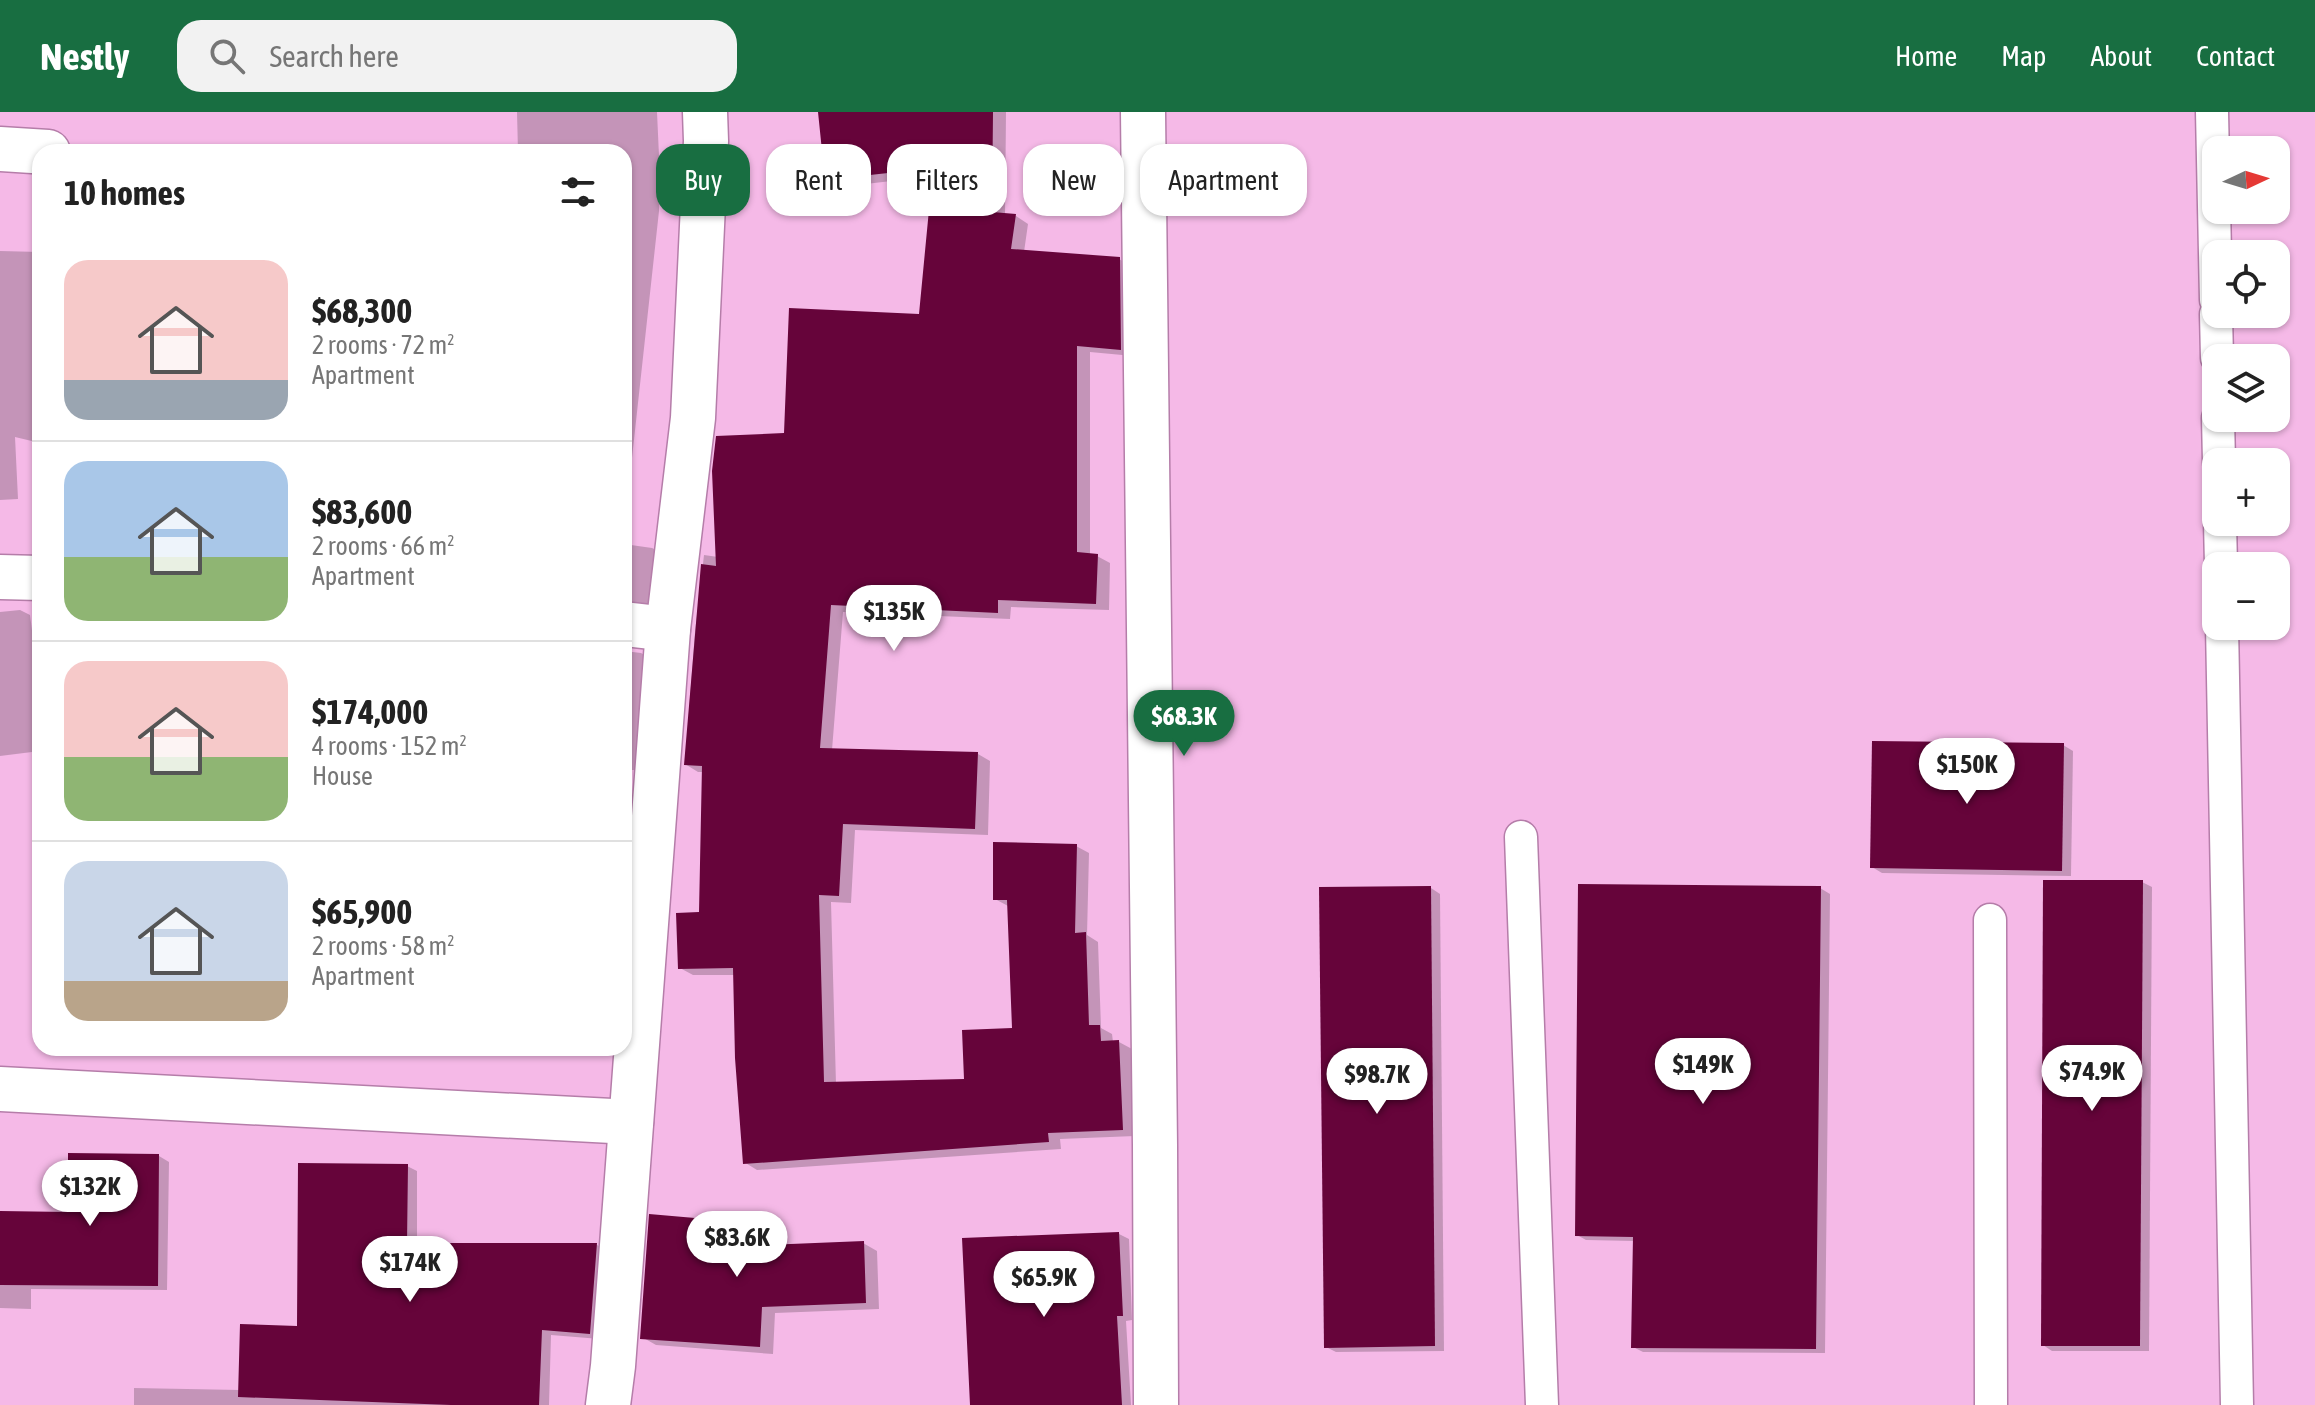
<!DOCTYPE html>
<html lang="en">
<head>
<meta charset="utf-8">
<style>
  :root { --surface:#fff; --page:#f2f2f2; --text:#222; --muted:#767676; --line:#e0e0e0; --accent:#186e41 }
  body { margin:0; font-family:"Asap Condensed",sans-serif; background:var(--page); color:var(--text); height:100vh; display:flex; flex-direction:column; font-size:30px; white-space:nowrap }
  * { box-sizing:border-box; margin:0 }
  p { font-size:26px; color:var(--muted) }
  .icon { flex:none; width:44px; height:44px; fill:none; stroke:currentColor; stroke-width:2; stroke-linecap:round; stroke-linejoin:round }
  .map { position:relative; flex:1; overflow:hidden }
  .details { position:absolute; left:32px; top:32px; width:600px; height:912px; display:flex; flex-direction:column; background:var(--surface); border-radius:24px; box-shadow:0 2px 6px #0004 }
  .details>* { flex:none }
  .top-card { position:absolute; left:656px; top:32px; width:760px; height:72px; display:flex; gap:16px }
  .needle { width:52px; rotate:86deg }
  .buttons { position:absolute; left:2202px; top:24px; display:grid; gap:16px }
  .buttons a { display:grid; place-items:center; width:88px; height:88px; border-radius:16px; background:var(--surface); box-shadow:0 2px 6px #0004; font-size:40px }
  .price { position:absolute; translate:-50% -68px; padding:0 18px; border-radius:28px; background:#fff; color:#222; font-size:26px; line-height:52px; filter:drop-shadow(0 2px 4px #0008) }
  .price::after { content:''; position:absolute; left:50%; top:48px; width:24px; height:18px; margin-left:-12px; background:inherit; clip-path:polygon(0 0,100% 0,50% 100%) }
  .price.current { background:var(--accent); color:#fff }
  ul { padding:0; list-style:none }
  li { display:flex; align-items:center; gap:24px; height:200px; padding:0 32px }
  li+li { border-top:2px solid var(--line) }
  li span { display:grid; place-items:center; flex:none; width:224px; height:160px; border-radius:24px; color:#555 }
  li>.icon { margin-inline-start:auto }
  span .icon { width:96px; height:96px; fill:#fffc; stroke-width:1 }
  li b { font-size:34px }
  h2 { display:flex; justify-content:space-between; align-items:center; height:96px; padding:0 32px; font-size:34px }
  .tag { padding:0 28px; border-radius:24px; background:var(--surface); box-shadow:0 2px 6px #0004; font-size:28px; line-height:72px }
  .tag.current { background:var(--accent); color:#fff }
  header { display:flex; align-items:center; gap:48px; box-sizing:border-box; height:112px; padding:0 40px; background:var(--accent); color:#fff }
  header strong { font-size:38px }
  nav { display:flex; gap:44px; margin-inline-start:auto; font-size:28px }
  .search { width:560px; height:72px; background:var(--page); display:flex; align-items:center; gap:20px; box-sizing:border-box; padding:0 28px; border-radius:24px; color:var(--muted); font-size:30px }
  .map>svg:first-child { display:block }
  .shadow { fill:#0003 }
  .building { fill:#66043a }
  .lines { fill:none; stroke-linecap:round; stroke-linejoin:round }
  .service-casing { stroke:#b57da9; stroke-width:35 }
  .minor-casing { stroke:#b57da9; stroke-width:47 }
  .service { stroke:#fff; stroke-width:32 }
  .minor { stroke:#fff; stroke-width:44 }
</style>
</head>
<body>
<header>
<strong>Nestly</strong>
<div class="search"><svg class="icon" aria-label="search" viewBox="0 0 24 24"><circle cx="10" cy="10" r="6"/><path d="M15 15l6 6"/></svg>Search here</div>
<nav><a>Home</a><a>Map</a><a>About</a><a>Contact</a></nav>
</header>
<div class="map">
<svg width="2315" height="1293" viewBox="0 0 2315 1293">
  <rect width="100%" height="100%" fill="#f5b9e7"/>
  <!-- shadow -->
  <g class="shadow">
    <path d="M 517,0 L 657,0 L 660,66 L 659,99 L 624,419 L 624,40 L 518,40 Z"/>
    <path d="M 820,0 L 1006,0 L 1005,103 L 1016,104 L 1028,112 L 1024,140 L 1119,147 L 1132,155 L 1133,244 L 1090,240 L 1090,443 L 1097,444 L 1110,451 L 1109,498 L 1011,495 L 1010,507 L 843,500 L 832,638 L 978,642 L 990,649 L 988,723 L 855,718 L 851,791 L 831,790 L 836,972 L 966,968 L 1014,918 L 1008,794 L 995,787 L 1076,734 L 1089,741 L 1087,823 L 1098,830 L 1101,916 L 1112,922 L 1113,930 L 1119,930 L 1132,937 L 1135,1024 L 1060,1027 L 1061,1037 L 757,1058 L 744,1050 L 735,863 L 693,863 L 680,856 L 701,802 L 704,660 L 698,660 L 685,652 L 695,520 L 704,443 L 718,445 L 786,323 L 921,204 L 934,64 L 840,75 L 827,67 Z"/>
    <path d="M 0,139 L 40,140 L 40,331 L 15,325 L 18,387 L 0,388 Z"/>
    <path d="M 624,432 L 652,436 L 664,442 L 658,495 L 624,497 Z"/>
    <path d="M 20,498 L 30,503 L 40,580 L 40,639 L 0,644 L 0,500 Z"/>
    <path d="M 624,539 L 641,541 L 653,548 L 644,658 L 624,658 Z"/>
    <path d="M 2063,633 L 2073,639 L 2071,764 L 1882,761 L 1872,755 Z"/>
    <path d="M 2142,770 L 2152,775 L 2149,1239 L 2052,1239 L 2043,1233 Z"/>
    <path d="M 1431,776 L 1440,782 L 1444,1239 L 1336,1240 L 1326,1235 Z"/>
    <path d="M 1820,776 L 1830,782 L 1825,1241 L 1643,1240 L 1633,1235 L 1635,1129 L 1586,1128 L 1577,1123 Z"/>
    <path d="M 284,936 L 370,936 L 286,937 Z"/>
    <path d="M 159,1044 L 169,1050 L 167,1178 L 31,1177 L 31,1197 L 0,1196 L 0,1101 L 70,1102 Z"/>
    <path d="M 407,1054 L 417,1059 L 417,1133 L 597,1133 L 606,1138 L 600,1227 L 551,1223 L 549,1293 L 134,1293 L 134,1276 L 240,1278 L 299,1216 Z"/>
    <path d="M 765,1114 L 778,1122 L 779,1135 L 863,1131 L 877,1139 L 879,1197 L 775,1201 L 773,1242 L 656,1233 L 642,1225 Z"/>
    <path d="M 1119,1122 L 1129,1127 L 1132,1208 L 1126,1209 L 1131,1293 L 972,1293 Z"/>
  </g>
  <!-- building -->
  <g class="building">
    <path d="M 818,0 L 993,0 L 992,100 L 1016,102 L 1011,137 L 1120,145 L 1121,238 L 1077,234 L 1077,440 L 1098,442 L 1096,492 L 998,488 L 998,501 L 831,493 L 820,636 L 978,640 L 975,717 L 843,712 L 839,784 L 819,783 L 824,970 L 964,967 L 962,918 L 1012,916 L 1007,788 L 993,788 L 993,730 L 1077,732 L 1075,821 L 1086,820 L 1089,913 L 1100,913 L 1101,929 L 1119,928 L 1123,1018 L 1048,1021 L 1049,1030 L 743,1052 L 735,946 L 733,856 L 678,857 L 676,801 L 699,800 L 702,654 L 684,653 L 701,452 L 716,454 L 712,359 L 716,324 L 784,321 L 789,196 L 919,202 L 933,56 L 825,68 Z"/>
    <path d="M 1872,629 L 2064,631 L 2062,759 L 1870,756 Z"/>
    <path d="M 2043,768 L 2143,768 L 2140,1234 L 2041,1234 Z"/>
    <path d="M 1578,772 L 1821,774 L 1816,1237 L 1631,1236 L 1633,1125 L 1575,1124 Z"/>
    <path d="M 1431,774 L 1435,1234 L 1324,1236 L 1319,775 Z"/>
    <path d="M 68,1041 L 159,1042 L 158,1174 L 0,1173 L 0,1099 L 68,1100 Z"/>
    <path d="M 298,1051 L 408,1052 L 407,1131 L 597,1131 L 590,1222 L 542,1218 L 539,1293 L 451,1293 L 238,1285 L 240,1212 L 297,1214 Z"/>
    <path d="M 649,1102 L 765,1112 L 766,1133 L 864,1129 L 866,1191 L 762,1195 L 760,1235 L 640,1227 Z"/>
    <path d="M 1119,1120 L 1123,1204 L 1117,1204 L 1122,1293 L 970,1293 L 962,1126 Z"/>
  </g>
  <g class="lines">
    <!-- service casing -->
    <g class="service-casing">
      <g id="service">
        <path d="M 2212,0 L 2216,188"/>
        <path d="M 2216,202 L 2217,246"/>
        <path d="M 2218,306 L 2219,350"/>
        <path d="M 2220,410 L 2221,454"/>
        <path d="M 2222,514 L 2237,1293"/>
        <path d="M 1521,725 L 1542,1293"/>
        <path d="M 1990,808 L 1991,1293"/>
      </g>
    </g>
    <!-- minor casing -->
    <g class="minor-casing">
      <g id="minor">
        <path d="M 1143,0 L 1155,1033 L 1156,1293"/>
        <path d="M 0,37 L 48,40"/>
        <path d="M 0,465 L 40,466"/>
        <path d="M 624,512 L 668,517"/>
        <path d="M 0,977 L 631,1010"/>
        <path d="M 608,1293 L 613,1254 L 668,517 L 693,306 L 706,29 L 705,0"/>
      </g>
    </g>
    <!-- service -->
    <use href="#service" class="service"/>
    <!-- minor -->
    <use href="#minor" class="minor"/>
  </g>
</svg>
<div class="buttons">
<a><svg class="needle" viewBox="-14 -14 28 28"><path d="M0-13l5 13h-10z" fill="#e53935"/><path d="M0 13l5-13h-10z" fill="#767676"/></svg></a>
<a><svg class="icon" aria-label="locate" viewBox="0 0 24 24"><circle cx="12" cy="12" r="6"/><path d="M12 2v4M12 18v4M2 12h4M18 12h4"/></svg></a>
<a><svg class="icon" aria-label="layers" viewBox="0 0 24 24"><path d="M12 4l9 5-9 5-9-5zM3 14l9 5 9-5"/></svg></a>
<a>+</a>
<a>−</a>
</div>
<b class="price" style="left:894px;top:541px">$135K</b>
<b class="price current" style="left:1184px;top:646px">$68.3K</b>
<b class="price" style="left:1967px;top:694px">$150K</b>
<b class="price" style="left:1703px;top:994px">$149K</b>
<b class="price" style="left:2092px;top:1001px">$74.9K</b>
<b class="price" style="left:1377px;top:1004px">$98.7K</b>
<b class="price" style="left:90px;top:1116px">$132K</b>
<b class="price" style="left:737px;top:1167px">$83.6K</b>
<b class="price" style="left:410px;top:1192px">$174K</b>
<b class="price" style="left:1044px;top:1207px">$65.9K</b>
<div class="top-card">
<a class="tag current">Buy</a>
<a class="tag">Rent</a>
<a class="tag">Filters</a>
<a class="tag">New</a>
<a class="tag">Apartment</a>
</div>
<section class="details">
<h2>10 homes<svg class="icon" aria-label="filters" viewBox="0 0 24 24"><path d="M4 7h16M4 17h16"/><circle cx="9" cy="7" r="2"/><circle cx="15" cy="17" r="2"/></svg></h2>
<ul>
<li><span style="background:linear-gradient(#f6c9c9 75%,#9aa5b1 0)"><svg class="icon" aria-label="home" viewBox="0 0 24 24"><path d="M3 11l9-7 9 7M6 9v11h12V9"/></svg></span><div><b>$68,300</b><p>2 rooms · 72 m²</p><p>Apartment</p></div></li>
<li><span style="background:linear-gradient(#a9c7e8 60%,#8fb573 0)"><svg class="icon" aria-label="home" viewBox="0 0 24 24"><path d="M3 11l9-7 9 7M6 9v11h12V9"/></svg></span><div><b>$83,600</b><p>2 rooms · 66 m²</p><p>Apartment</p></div></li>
<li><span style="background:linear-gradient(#f6c9c9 60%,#8fb573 0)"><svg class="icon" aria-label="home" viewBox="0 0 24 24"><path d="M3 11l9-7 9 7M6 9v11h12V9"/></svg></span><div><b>$174,000</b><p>4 rooms · 152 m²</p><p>House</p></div></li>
<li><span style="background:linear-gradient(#c9d6e8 75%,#b9a48a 0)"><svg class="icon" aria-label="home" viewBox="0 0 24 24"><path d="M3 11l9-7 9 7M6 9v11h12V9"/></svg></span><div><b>$65,900</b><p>2 rooms · 58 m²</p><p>Apartment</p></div></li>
</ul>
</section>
</div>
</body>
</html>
